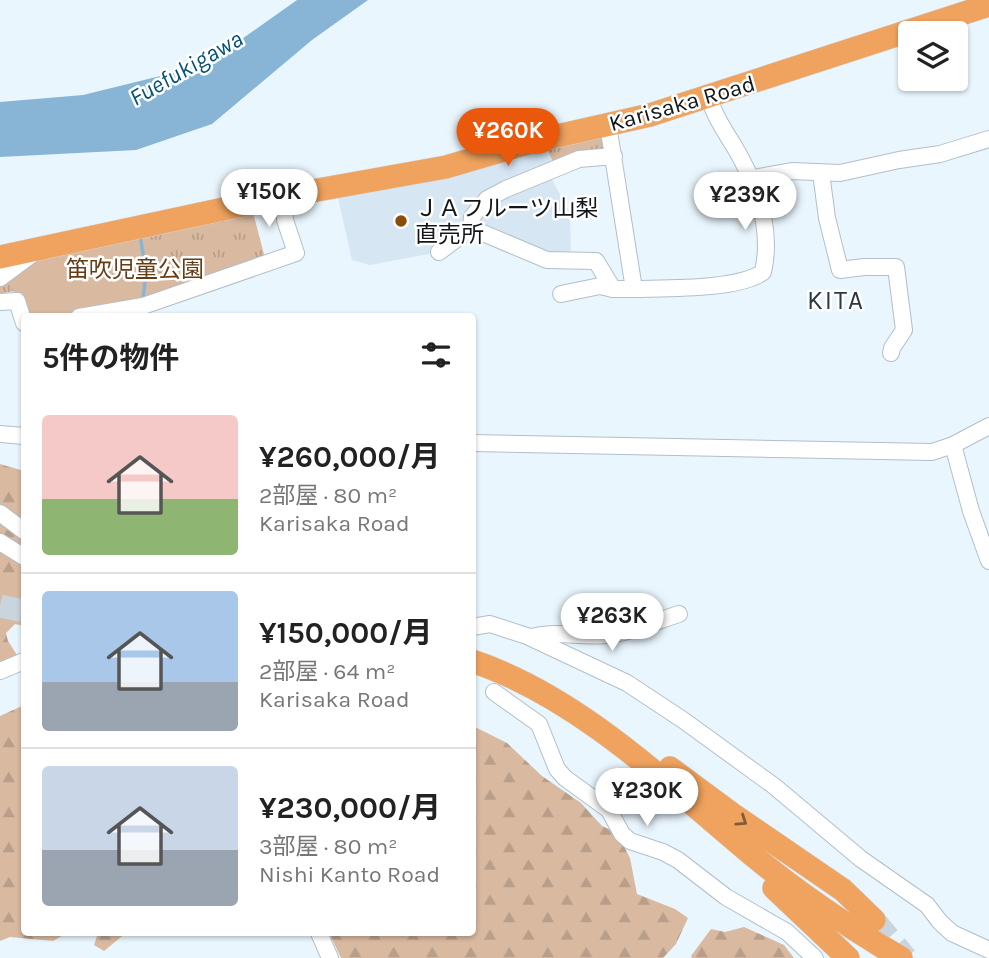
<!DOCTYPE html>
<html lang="ja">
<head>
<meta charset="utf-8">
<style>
  :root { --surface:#fff; --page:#f2f2f2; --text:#222; --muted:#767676; --line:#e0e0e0; --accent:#ea580c }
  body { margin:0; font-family:Karla,"Noto Sans JP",sans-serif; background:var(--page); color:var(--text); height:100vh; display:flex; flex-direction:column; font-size:26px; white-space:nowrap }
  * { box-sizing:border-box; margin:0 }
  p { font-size:23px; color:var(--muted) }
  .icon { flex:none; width:38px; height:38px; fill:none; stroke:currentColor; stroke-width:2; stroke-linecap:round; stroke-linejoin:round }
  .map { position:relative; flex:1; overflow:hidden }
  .panel { position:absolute; left:21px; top:313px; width:455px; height:623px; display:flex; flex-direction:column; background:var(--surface); border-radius:7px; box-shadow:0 2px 5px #0004 }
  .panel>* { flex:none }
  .buttons { position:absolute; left:898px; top:21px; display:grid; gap:14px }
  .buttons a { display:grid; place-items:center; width:70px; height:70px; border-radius:7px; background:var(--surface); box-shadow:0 2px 5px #0004; font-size:35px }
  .price { position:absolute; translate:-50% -60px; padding:0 16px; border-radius:24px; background:#fff; color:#222; font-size:23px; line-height:46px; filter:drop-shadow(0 2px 4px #0008) }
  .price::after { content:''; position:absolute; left:50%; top:42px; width:21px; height:16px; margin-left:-10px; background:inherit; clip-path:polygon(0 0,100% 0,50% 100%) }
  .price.selected { background:var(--accent); color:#fff }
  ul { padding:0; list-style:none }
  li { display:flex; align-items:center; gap:21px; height:175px; padding:0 21px }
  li+li { border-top:2px solid var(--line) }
  li span { display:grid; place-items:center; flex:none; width:196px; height:140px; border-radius:7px; color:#555 }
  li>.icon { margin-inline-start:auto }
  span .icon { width:84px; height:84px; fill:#fffc; stroke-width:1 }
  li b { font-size:30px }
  h2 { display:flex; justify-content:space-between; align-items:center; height:84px; padding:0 21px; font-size:30px }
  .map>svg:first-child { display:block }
  .built { fill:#d6e6f3 }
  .grass { fill:url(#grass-tufts) }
  .forest { fill:url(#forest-firs) }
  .pitch { fill:#d9b9a0 }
  .water { fill:#88b5d5 }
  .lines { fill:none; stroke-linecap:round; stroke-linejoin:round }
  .stream { stroke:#88b5d5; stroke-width:3.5 }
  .highway-tunnel { stroke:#c9d4dc; stroke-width:23; stroke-dasharray:23 11; stroke-linecap:butt }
  .minor-casing { stroke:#b1bfc9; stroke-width:18 }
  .highway-casing { stroke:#d4d5d6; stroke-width:24 }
  .minor { stroke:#fff; stroke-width:16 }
  .highway { stroke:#f0a35e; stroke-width:23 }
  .oneway { stroke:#805c3c }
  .poi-dot { fill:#894e09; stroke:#fff; stroke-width:2.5 }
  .labels { text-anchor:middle; stroke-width:5; stroke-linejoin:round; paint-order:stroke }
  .street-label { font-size:23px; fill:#111619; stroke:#fff }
  .poi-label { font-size:23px; fill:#111619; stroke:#fff; text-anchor:start }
  .park-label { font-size:23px; fill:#653d15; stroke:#fff }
  .water-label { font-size:24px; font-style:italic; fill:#00517b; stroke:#fff }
  .quarter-label { font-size:26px; letter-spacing:2px; fill:#2d3841; stroke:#fff }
</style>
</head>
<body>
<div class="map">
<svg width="989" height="958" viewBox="0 0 989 958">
  <defs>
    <pattern id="grass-tufts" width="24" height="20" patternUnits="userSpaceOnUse" patternTransform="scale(1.75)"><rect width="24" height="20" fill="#d9b9a0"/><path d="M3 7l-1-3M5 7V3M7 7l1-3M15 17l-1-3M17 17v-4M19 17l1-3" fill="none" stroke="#b99e89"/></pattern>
    <pattern id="forest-firs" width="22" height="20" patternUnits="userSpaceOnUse" patternTransform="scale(1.75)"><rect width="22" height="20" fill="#d9b9a0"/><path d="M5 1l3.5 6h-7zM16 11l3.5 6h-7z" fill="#b99e89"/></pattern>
  </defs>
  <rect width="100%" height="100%" fill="#eaf6fe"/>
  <!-- built -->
  <path class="built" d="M 545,145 L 556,168 L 548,172 L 570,213 L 571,260 L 471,228 L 439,252 L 370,265 L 352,260 L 338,198 L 518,159 Z"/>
  <!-- grass -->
  <g class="grass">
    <path d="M 607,133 L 612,157 L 556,168 L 545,145 Z"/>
    <path d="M 251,205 L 265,258 L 143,306 L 49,317 L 24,317 L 14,291 L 0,294 L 0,283 L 8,277 Z"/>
  </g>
  <!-- forest -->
  <g class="forest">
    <path d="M 0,464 L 24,471 L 24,626 L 15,624 L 6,633 L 8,641 L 19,658 L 0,669 Z"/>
    <path d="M 24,705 L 24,933 L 67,933 L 53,941 L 10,937 L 0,941 L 0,716 Z"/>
    <path d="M 473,726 L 507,743 L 542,776 L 581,803 L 602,826 L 617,833 L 630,858 L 637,894 L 675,909 L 688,918 L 676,944 L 663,958 L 341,958 L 329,933 L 472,933 Z"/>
    <path d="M 744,927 L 784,945 L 794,958 L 692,958 L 691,956 L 711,929 L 725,932 Z"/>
    <path d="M 98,933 L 126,933 L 104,951 L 94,945 Z"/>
  </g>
  <!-- pitch -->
  <path class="pitch" d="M 139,233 L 146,272 L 143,306 L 114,311 L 22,316 L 8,275 L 34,261 Z"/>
  <!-- water -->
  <path class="water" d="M 297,0 L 368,0 L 312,40 L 212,124 L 136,150 L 0,157 L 0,102 L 83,95 L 205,65 Z"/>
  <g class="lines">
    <!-- stream -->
    <path class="stream" d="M 140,235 L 146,272 L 143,300"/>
    <!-- highway-tunnel -->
    <g class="highway-tunnel">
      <path d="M 0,606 L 24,611"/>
      <path d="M 874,920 L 906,958"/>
    </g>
    <!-- minor casing -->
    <g class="minor-casing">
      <g id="minor">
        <path d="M 821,173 L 827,218 L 840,270 L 864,267 L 896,267 L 904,330 L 892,348 L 891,353"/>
        <path d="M 753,178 L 792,171 L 840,173 L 899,160 L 940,154 L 989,139"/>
        <path d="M 471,228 L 547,260 L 596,261 L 613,289 L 634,289 L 608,125"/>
        <path d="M 439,252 L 471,228 L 472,217 L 487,199 L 506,189 L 579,159 L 614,156"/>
        <path d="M 0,278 L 31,255 L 32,251"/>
        <path d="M 634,289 C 666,288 739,290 763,272 C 773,228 756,183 734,146 C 724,130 714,115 709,97"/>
        <path d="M 561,294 L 600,286 L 613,289"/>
        <path d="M 0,302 L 17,301 L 24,323"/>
        <path d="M 79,317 L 143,306 L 296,253 L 285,220 L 284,196"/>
        <path d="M 0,434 L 24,436"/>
        <path d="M 472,443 L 932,452 L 953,445 L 989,426"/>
        <path d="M 953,445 L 971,511 L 989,561"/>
        <path d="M 0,513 L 24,531"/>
        <path d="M 0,542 L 24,557"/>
        <path d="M 472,627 L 490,624 L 527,636 L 627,683 L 683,720 L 774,786 L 861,859 L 927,905 L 940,922 L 952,933 L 989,950"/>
        <path d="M 531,637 C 559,630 579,638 606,635 C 631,633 656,621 679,614"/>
        <path d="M 0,671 L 24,661"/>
        <path d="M 494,692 L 539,724 L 557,769 L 565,778 L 609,810 L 622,834 L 630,841 L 663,852 L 678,860 L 726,897 L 787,932 L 815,958"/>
        <path d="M 319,933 L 330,958"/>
      </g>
    </g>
    <!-- highway casing -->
    <g class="highway-casing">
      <g id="highway">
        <path d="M 0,257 L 284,196 L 446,167 L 535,141 L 650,115 L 989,5"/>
        <path d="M 472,661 C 580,697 669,786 756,858 C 801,895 850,928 901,958"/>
        <path d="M 670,768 L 732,814 L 843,890 L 874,920"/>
        <path d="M 774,888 L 848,958"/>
      </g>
    </g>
    <!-- minor -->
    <use href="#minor" class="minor"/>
    <!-- highway -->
    <use href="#highway" class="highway"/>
  </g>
  <!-- one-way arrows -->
  <defs><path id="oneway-chevron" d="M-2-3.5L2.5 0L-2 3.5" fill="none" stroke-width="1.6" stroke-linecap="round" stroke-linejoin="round" transform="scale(1.75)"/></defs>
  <use class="oneway" href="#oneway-chevron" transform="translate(742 821) rotate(34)"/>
  <!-- markers -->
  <circle class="poi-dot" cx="401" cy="221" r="7"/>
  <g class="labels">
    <!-- street labels -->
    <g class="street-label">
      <text transform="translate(682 103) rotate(-16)" y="8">Karisaka Road</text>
    </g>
    <!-- poi labels -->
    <g class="poi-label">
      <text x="415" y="216">ＪＡフルーツ山梨<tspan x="415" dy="26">直売所</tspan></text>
    </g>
    <!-- park labels -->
    <g class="park-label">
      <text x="135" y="277">笛吹児童公園</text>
    </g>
    <!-- water labels -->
    <g class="water-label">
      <text transform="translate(186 68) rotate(-30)" y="8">Fuefukigawa</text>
    </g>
    <!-- quarter labels -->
    <g class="quarter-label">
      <text x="836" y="309">KITA</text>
    </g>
  </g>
</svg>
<div class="buttons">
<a><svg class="icon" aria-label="layers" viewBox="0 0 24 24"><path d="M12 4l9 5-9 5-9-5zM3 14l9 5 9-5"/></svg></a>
</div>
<b class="price selected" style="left:508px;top:168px">¥260K</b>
<b class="price" style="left:269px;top:229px">¥150K</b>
<b class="price" style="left:745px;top:232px">¥239K</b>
<b class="price" style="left:612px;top:653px">¥263K</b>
<b class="price" style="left:647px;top:828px">¥230K</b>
<section class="panel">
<h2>5件の物件<svg class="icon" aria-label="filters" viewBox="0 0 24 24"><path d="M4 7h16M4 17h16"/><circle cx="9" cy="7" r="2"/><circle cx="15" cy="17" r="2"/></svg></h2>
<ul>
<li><span style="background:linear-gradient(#f6c9c9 60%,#8fb573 0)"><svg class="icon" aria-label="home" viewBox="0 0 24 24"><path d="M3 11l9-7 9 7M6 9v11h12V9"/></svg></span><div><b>¥260,000/月</b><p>2部屋 · 80 m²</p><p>Karisaka Road</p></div></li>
<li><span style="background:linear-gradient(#a9c7e8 65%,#9aa5b1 0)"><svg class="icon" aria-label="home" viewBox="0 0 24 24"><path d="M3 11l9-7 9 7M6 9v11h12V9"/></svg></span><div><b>¥150,000/月</b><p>2部屋 · 64 m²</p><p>Karisaka Road</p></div></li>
<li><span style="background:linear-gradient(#c9d6e8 60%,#9aa5b1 0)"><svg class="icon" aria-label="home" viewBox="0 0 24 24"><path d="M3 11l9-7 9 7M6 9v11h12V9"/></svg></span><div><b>¥230,000/月</b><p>3部屋 · 80 m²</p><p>Nishi Kanto Road</p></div></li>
</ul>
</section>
</div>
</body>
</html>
